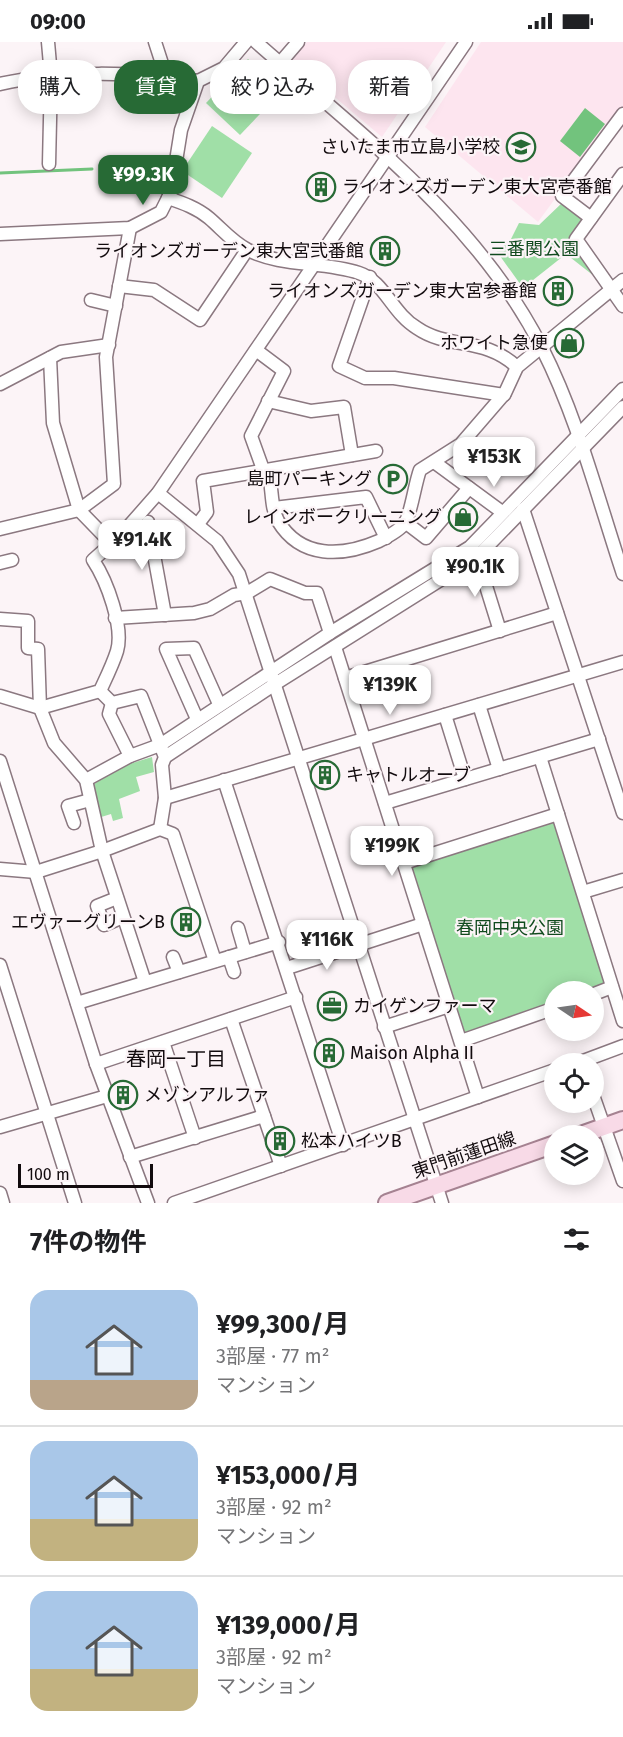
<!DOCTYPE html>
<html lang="ja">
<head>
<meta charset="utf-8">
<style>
  :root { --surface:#fff; --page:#f2f2f2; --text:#202124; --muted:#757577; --line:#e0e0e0; --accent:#276a35 }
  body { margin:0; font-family:"Fira Sans","Noto Sans JP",sans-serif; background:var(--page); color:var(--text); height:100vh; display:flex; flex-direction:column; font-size:22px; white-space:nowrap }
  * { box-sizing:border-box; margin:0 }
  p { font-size:20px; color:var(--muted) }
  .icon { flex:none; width:33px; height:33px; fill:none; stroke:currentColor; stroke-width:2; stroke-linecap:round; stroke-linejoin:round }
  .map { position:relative; height:1161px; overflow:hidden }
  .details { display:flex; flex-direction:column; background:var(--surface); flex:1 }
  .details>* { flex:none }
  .hud { position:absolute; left:18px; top:18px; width:588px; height:54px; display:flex; gap:12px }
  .needle { width:39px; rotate:103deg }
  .tools { position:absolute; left:544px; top:939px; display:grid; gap:12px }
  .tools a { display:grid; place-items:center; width:60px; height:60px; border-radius:50%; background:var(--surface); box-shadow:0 3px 15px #0003; font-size:30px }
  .scale { position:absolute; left:18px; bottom:15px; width:135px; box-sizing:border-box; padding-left:6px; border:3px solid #120b0e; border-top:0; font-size:16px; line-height:21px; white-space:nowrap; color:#120b0e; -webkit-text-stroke:4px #fcf4f7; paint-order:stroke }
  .price { position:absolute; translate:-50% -51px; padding:0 14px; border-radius:12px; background:#fff; color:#222; font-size:20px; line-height:39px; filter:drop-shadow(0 2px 3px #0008) }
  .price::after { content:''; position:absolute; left:50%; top:36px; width:18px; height:14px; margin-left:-9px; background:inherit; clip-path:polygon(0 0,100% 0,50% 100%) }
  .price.current { background:var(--accent); color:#fff }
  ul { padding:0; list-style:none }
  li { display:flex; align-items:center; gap:18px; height:150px; padding:0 30px }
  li+li { border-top:2px solid var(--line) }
  li span { display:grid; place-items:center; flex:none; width:168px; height:120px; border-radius:18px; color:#555 }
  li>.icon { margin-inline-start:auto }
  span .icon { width:72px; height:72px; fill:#fffc; stroke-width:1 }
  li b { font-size:26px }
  h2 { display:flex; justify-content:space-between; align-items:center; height:72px; padding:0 30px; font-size:26px }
  .chip { padding:0 21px; border-radius:24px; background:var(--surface); box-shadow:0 3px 15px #0003; font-size:21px; line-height:54px }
  .chip.current { background:var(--accent); color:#fff }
  .status { display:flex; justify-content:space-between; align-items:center; height:42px; padding:0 30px; background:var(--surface); direction:ltr }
  .status svg { height:16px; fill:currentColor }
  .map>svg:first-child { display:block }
  .built { fill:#fde5ef }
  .park { fill:#a0dfa7 }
  .water { fill:#72c37d }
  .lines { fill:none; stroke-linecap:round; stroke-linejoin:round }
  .stream { stroke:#72c37d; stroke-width:3 }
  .minor-casing { stroke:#8b7880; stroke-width:15 }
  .major-casing { stroke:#a58291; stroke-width:20 }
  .minor { stroke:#fff; stroke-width:12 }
  .major { stroke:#f8dae7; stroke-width:16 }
  .labels { text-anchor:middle; stroke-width:4.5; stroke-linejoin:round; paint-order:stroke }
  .poi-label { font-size:18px; fill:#120b0e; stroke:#fcf4f7; text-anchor:end }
  .park-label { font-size:18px; fill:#104b1e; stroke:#fcf4f7 }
  .street-label { font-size:18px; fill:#120b0e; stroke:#fcf4f7 }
  .neighbourhood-label { font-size:20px; fill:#120b0e; stroke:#fcf4f7 }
</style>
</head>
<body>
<div class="status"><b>09:00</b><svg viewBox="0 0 49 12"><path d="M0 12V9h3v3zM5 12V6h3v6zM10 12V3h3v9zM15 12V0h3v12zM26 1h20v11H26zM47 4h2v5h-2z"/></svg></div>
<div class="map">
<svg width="623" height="1161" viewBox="0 0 623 1161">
  <rect width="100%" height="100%" fill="#fcf4f7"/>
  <!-- built -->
  <g class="built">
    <path d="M 307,0 L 446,0 L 382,95 L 292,19 Z"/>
    <path d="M 481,0 L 623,0 L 623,64 L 538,180 L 425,85 Z"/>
  </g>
  <!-- park -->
  <g class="park">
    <path d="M 248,17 L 282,49 L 240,93 L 206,61 Z"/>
    <path d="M 212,84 L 252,111 L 222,156 L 182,129 Z"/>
    <path d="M 563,160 L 583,179 L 572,196 L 597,233 L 594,234 L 566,212 L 523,246 L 495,207 L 511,197 L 519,181 L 539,183 Z"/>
    <path d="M 152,715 L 154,730 L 136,735 L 140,749 L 119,757 L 123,776 L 113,779 L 111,772 L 98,776 L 93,743 L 116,726 Z"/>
    <path d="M 554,778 L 605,941 L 581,949 L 555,950 L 555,959 L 465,991 L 411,823 Z"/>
  </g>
  <!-- water -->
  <path class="water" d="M 585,66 L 605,82 L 580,115 L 560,99 Z"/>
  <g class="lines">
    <!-- stream -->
    <g class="stream">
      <path d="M 106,127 L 166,127"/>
      <path d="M 0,131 L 92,127"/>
      <path d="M 617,363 L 623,356"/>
      <path d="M 520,462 L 551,430"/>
      <path d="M 281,630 L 390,562"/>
    </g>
    <!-- minor casing -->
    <g class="minor-casing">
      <g id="minor">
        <path d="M 48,0 L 51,34 L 49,122"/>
        <path d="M 155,0 L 166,34"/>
        <path d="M 256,0 C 360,92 478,179 542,306 C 578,377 598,457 623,532"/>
        <path d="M 280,21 L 298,0"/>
        <path d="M 0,42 C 59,28 139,30 198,39"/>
        <path d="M 623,132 L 576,197 L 623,264"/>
        <path d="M 168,156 C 183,161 197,166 209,176 C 222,187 232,200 248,208 C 282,225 323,219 359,231 C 384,239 392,271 417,286 C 449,308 484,294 517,325"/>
        <path d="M 591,176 L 562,154 L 623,72"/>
        <path d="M 0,192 L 130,186 L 161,170 L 171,150 L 181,88 L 198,39 L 224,26 L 246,0"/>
        <path d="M 370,235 L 339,324 L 365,336 L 394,336 L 504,353"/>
        <path d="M 119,244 L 154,248 L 200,278 L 247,208"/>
        <path d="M 91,258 L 116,264"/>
        <path d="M 256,308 L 284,329 L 251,394 L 264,430"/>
        <path d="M 50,316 L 53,381 L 79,468 L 112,502"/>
        <path d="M 0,342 L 61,310 L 109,303"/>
        <path d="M 268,359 L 311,369 L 344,365 L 352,413"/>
        <path d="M 434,420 L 502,470"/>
        <path d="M 268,430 C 273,445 270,465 278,479 C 301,517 342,515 379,499 C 387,495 400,488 405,481 C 411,472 415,441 420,428 L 461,402 L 505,351 L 517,325 L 623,238"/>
        <path d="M 158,451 L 217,499 L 239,532 L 442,1161"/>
        <path d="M 274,466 L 366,455 L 386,496"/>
        <path d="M 523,467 L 623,771"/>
        <path d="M 148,480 L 165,573"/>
        <path d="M 405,480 L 426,496 L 469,446"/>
        <path d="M 198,482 L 207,470 L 203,439 L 376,409"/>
        <path d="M 0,487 L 79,468 L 114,442 L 106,315 L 130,186"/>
        <path d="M 477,515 L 500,589"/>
        <path d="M 0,521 L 12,518"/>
        <path d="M 115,576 L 194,571 L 210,567 L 234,553 L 247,551 L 270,537 L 305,551 L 317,551 L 330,591"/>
        <path d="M 0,577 L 28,579 L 28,606 L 38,607 L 40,666 L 54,701 L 86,738 L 102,809 L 145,940"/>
        <path d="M 335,605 L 478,1055"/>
        <path d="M 345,636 L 557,571"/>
        <path d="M 100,649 L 112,661 L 141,654 L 165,715 L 162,723 L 165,756 L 160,787"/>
        <path d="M 0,654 L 40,666 L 100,649 C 106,636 113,622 117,609 C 124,585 107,539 93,518 L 121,493 L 158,451 L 466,0"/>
        <path d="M 112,661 L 109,672 L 130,714"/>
        <path d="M 479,663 L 499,727"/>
        <path d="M 445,673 L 465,737"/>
        <path d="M 197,677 L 166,607 L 194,606 L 219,662"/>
        <path d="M 165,715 L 275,642 L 477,515 L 623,365"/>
        <path d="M 540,715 L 623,979"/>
        <path d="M 0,719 L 96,1022 L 148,1161"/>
        <path d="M 86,738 L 130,714 L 160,703 L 330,591 L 470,505 L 623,347"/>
        <path d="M 224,738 L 343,1103"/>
        <path d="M 165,756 L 623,620"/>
        <path d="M 385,761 L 599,697"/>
        <path d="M 74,781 L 68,764 L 90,758"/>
        <path d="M 160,787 L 173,792 L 215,919"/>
        <path d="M 404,821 L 558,772"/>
        <path d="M 0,827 L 36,830 L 102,809 L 160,787"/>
        <path d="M 583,850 L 623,838"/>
        <path d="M 117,856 L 97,864 L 104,883 L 123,875"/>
        <path d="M 238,886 L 245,910"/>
        <path d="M 173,915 L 179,930"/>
        <path d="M 229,915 L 234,930"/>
        <path d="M 0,923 L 75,1161"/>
        <path d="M 287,926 L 423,882"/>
        <path d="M 594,952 L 612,945"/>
        <path d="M 77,961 L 279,900"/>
        <path d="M 231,977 L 281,1124"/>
        <path d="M 384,985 L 449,964"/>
        <path d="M 461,999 L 555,966"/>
        <path d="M 163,1000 L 195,1096"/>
        <path d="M 96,1022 L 296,955"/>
        <path d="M 575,1022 L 623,1004"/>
        <path d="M 594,1056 L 623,1139"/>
        <path d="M 0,1085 L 107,1054"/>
        <path d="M 130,1115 L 264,1074"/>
        <path d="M 0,1151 L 3,1161"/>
        <path d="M 174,1161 L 555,1028"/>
      </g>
    </g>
    <!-- major casing -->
    <g class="major-casing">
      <g id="major">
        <path d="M 578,1094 L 623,1078"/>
        <path d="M 387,1161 L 555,1102"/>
      </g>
    </g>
    <!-- minor -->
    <use href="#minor" class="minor"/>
    <!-- major -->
    <use href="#major" class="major"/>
  </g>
  <!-- icons -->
  <defs>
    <g id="school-ring" transform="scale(1.5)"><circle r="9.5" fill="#fcf4f7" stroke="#276a35" stroke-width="1.5"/><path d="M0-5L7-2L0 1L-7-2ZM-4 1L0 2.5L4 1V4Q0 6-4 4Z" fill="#276a35"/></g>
    <g id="building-ring" transform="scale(1.5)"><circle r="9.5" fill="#fcf4f7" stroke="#276a35" stroke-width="1.5"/><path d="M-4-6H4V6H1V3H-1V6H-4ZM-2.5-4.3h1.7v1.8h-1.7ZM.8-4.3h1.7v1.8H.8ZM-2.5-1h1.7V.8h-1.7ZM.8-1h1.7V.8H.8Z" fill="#276a35"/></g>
    <g id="shop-ring" transform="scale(1.5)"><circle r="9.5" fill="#fcf4f7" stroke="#276a35" stroke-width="1.5"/><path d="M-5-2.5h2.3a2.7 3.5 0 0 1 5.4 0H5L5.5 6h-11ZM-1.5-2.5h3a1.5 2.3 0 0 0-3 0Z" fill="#276a35"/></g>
    <g id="parking-ring" transform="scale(1.5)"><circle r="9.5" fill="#fcf4f7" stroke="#276a35" stroke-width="1.5"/><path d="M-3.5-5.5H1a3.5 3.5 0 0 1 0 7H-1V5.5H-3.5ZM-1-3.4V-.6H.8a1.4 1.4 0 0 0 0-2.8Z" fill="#276a35"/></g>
    <g id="office-ring" transform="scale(1.5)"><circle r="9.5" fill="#fcf4f7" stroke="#276a35" stroke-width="1.5"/><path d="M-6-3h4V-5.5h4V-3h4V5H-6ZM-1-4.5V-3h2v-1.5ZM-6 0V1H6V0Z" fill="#276a35"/></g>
  </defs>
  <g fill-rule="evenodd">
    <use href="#school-ring" x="521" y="105"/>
    <use href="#building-ring" x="321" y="145"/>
    <use href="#building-ring" x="385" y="209"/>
    <use href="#building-ring" x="558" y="249"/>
    <use href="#shop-ring" x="569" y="301"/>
    <use href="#parking-ring" x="393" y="437"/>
    <use href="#shop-ring" x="463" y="475"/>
    <use href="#building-ring" x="325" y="733"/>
    <use href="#building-ring" x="186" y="880"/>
    <use href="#office-ring" x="332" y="964"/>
    <use href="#building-ring" x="329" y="1011"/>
    <use href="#building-ring" x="123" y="1053"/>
    <use href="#building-ring" x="280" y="1099"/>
  </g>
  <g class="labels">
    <!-- poi labels -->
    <g class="poi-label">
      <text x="500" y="111">さいたま市立島小学校</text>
      <text x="342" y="151" text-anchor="start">ライオンズガーデン東大宮壱番館</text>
      <text x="364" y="215">ライオンズガーデン東大宮弐番館</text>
      <text x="537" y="255">ライオンズガーデン東大宮参番館</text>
      <text x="548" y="307">ホワイト急便</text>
      <text x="372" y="443">島町パーキング</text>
      <text x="442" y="481">レインボークリーニング</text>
      <text x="346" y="739" text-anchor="start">キャトルオーブ</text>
      <text x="165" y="886">エヴァーグリーンB</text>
      <text x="353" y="970" text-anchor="start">カイゲンファーマ</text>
      <text x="350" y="1017" text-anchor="start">Maison AlphaⅡ</text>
      <text x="144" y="1059" text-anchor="start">メゾンアルファ</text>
      <text x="301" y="1105" text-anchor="start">松本ハイツB</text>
    </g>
    <!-- park labels -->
    <g class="park-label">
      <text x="534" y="213">三番関公園</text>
      <text x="510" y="892">春岡中央公園</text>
    </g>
    <!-- street labels -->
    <g class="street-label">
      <text transform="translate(464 1113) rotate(-19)" y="6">東門前蓮田線</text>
    </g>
    <!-- neighbourhood labels -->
    <g class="neighbourhood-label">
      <text x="176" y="1024">春岡一丁目</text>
    </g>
  </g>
</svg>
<div class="tools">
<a><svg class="needle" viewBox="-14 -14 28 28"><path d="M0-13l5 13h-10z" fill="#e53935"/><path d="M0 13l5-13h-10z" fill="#757577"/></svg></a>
<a><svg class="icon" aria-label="locate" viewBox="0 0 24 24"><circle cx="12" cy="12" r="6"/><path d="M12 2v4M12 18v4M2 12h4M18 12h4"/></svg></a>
<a><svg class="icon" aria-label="layers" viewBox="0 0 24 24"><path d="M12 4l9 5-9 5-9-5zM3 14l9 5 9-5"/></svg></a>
</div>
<div class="scale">100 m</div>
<b class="price current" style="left:143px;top:164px">¥99.3K</b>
<b class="price" style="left:494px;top:446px">¥153K</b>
<b class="price" style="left:142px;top:529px">¥91.4K</b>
<b class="price" style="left:475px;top:556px">¥90.1K</b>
<b class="price" style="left:390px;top:674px">¥139K</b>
<b class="price" style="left:392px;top:835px">¥199K</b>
<b class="price" style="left:327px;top:929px">¥116K</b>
<div class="hud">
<a class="chip">購入</a>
<a class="chip current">賃貸</a>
<a class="chip">絞り込み</a>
<a class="chip">新着</a>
</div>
</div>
<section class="details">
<h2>7件の物件<svg class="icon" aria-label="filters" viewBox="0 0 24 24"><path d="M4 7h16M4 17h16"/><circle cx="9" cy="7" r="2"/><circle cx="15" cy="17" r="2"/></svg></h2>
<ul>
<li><span style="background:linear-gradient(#a9c7e8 75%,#b9a48a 0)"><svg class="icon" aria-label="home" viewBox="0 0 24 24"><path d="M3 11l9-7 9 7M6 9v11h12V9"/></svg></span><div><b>¥99,300/月</b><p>3部屋 · 77 m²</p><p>マンション</p></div></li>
<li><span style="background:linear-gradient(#a9c7e8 65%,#c2b280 0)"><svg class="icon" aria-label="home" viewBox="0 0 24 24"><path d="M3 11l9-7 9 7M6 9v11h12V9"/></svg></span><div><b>¥153,000/月</b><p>3部屋 · 92 m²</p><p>マンション</p></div></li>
<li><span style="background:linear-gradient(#a9c7e8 65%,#c2b280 0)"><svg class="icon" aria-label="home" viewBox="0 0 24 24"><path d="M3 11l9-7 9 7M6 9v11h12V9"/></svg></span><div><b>¥139,000/月</b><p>3部屋 · 92 m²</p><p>マンション</p></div></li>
</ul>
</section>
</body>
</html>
